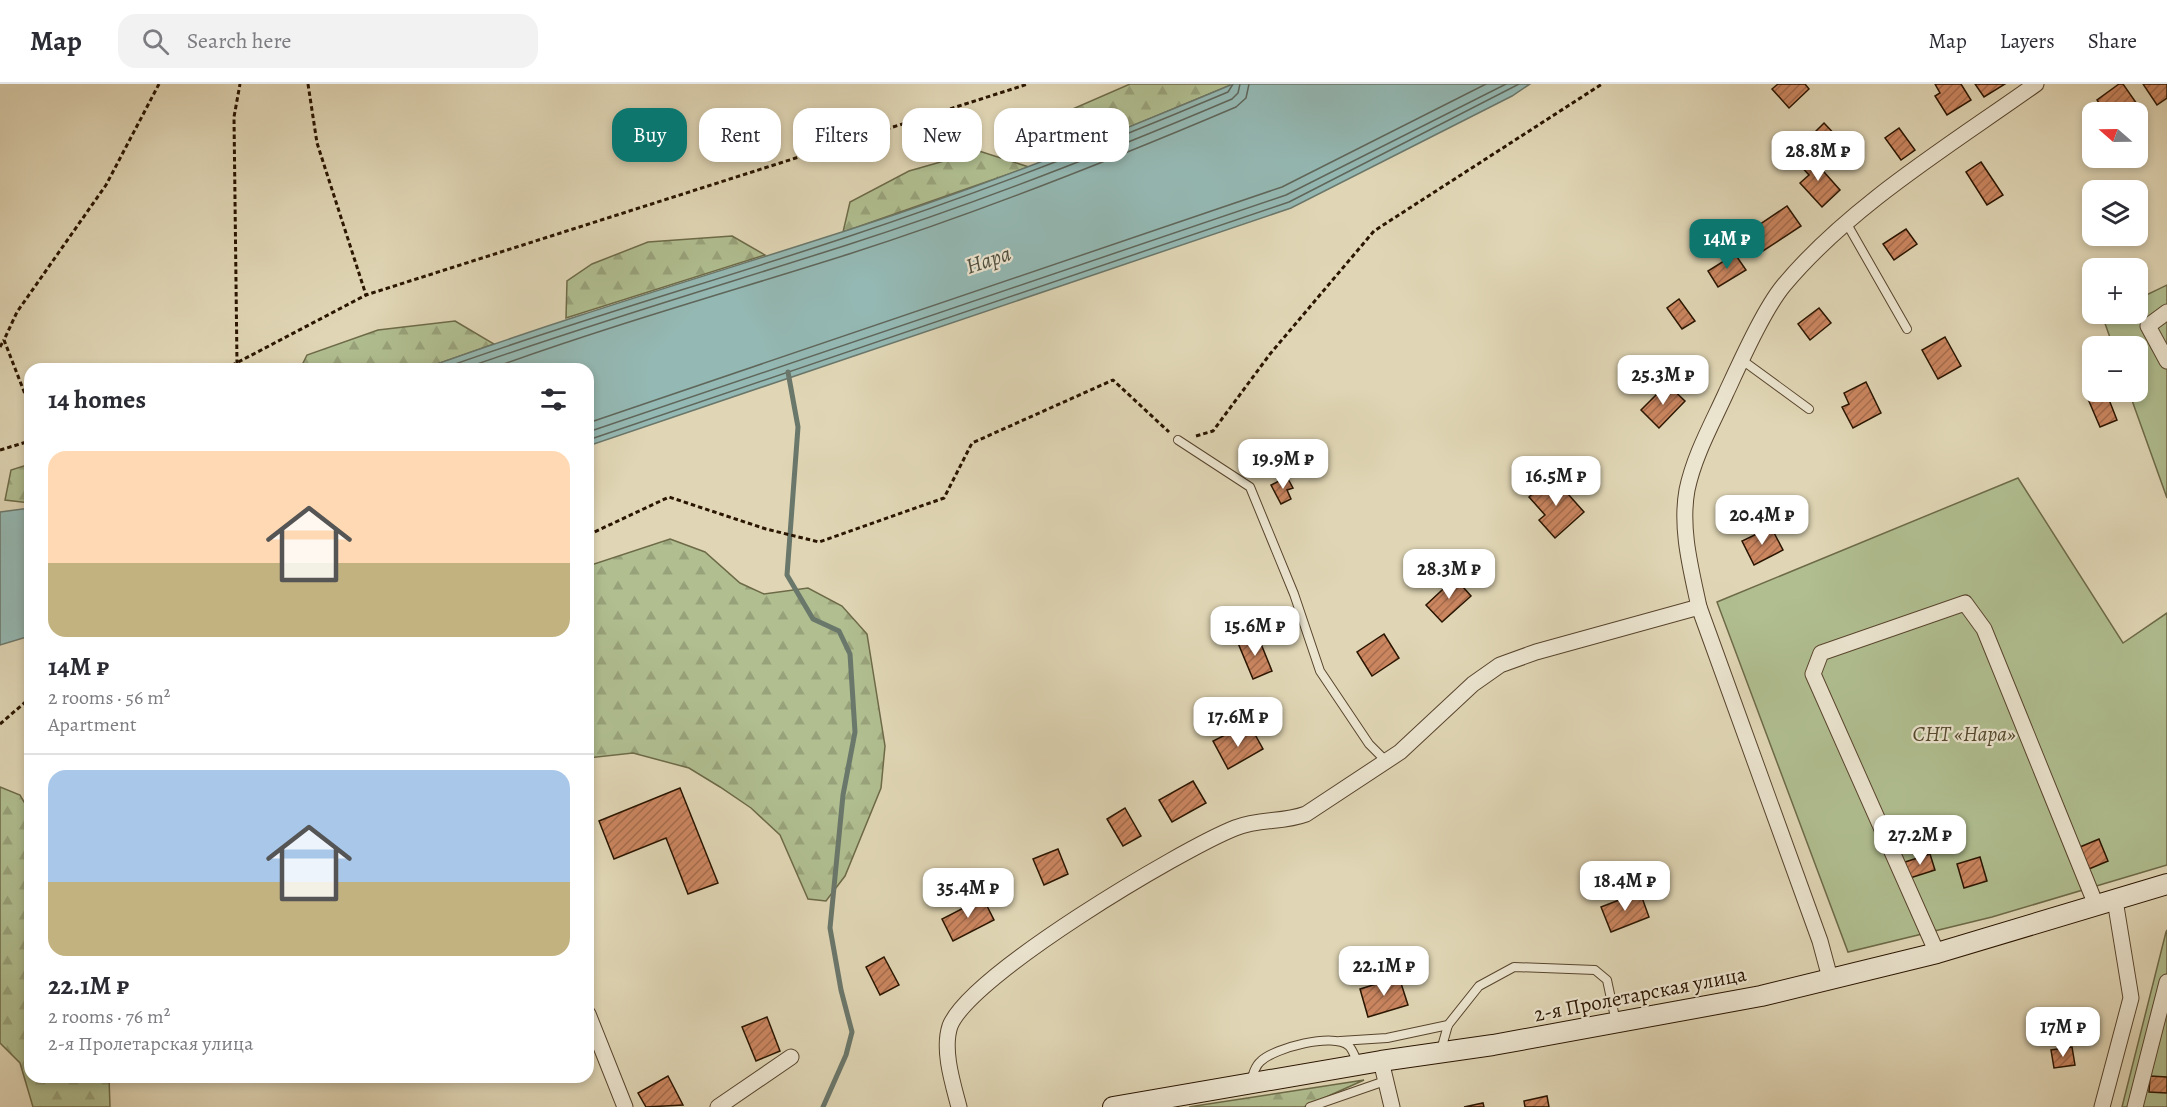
<!DOCTYPE html>
<html lang="en">
<head>
<meta charset="utf-8">
<style>
  :root { --surface:#fff; --page:#f2f2f3; --text:#2b2b33; --muted:#7c7c81; --line:#e1e1e2; --accent:#0f766e }
  body { margin:0; font-family:Alegreya,serif; background:var(--page); color:var(--text); height:100vh; display:flex; flex-direction:column; font-size:22px; white-space:nowrap }
  * { box-sizing:border-box; margin:0 }
  p { font-size:20px; color:var(--muted) }
  .icon { flex:none; width:33px; height:33px; fill:none; stroke:currentColor; stroke-width:2; stroke-linecap:round; stroke-linejoin:round }
  .map { position:relative; flex:1; overflow:hidden }
  .side { position:absolute; left:24px; top:279px; width:570px; height:720px; display:flex; flex-direction:column; background:var(--surface); border-radius:18px; box-shadow:0 3px 9px #0003 }
  .side>* { flex:none }
  .guide { position:absolute; left:612px; top:24px; width:570px; height:54px; display:flex; gap:12px }
  .needle { width:39px; rotate:290deg }
  .buttons { position:absolute; left:2082px; top:18px; display:grid; gap:12px }
  .buttons a { display:grid; place-items:center; width:66px; height:66px; border-radius:12px; background:var(--surface); box-shadow:0 3px 9px #0003; font-size:30px }
  .price { position:absolute; translate:-50% -51px; padding:0 14px; border-radius:12px; background:#fff; color:#222; font-size:20px; line-height:39px; filter:drop-shadow(0 2px 3px #0008) }
  .price::after { content:''; position:absolute; left:50%; top:36px; width:18px; height:14px; margin-left:-9px; background:inherit; clip-path:polygon(0 0,100% 0,50% 100%) }
  .price.active { background:var(--accent); color:#fff }
  ul { padding:0; list-style:none }
  li { display:grid; align-content:center; gap:12px; height:318px; padding:0 24px }
  li+li { border-top:2px solid var(--line) }
  li span { display:grid; place-items:center; height:186px; border-radius:18px; color:#555 }
  li>.icon { margin-inline-start:auto }
  span .icon { width:108px; height:108px; fill:#fffc; stroke-width:1 }
  li b { font-size:26px }
  h2 { display:flex; justify-content:space-between; align-items:center; height:72px; padding:0 24px; font-size:26px }
  .chip { padding:0 21px; border-radius:18px; background:var(--surface); box-shadow:0 3px 9px #0003; font-size:21px; line-height:54px }
  .chip.active { background:var(--accent); color:#fff }
  header { display:flex; align-items:center; gap:36px; box-sizing:border-box; height:84px; padding:0 30px; background:var(--surface); border-bottom:2px solid var(--line) }
  header strong { font-size:28px }
  nav { display:flex; gap:33px; margin-inline-start:auto; font-size:21px }
  .search { width:420px; height:54px; background:var(--page); display:flex; align-items:center; gap:15px; box-sizing:border-box; padding:0 21px; border-radius:18px; color:var(--muted); font-size:22px }
  .map>svg:first-child { display:block }
  .forest { fill:url(#forest-firs); stroke:#6d6a48; stroke-width:1.5 }
  .green { fill:#b0be90; stroke:#6d6a48; stroke-width:1.5 }
  .water { fill:#94b8b3; stroke:#6a776b; stroke-width:1.5 }
  .lines { fill:none; stroke-linecap:round; stroke-linejoin:round }
  .shore { stroke:#5f665a; stroke-width:1.5 }
  .stream { stroke:#6a776b; stroke-width:5 }
  .building { fill:url(#building-hatch); stroke:#2a1500; stroke-width:1.5 }
  .service-casing { stroke:#58452d; stroke-width:10 }
  .minor-casing { stroke:#58452d; stroke-width:17 }
  .secondary-casing { stroke:#2a1500; stroke-width:22 }
  .path { stroke:#2a1500; stroke-width:3; stroke-dasharray:4.5 3; stroke-linecap:butt }
  .service { stroke:#ebe4cf; stroke-width:8 }
  .minor { stroke:#ebe4cf; stroke-width:15 }
  .secondary { stroke:#ebe4cf; stroke-width:20 }
  .labels { text-anchor:middle; stroke-width:4.5; stroke-linejoin:round; paint-order:stroke }
  .park-label { font-size:21px; font-style:italic; fill:#52482b; stroke:#ebe4cf }
  .street-label { font-size:21px; fill:#2a1500; stroke:#ebe4cf }
  .water-label { font-size:22px; font-style:italic; fill:#4f4e3f; stroke:#ebe4cf }
</style>
</head>
<body>
<header>
<strong>Map</strong>
<div class="search"><svg class="icon" aria-label="search" viewBox="0 0 24 24"><circle cx="10" cy="10" r="6"/><path d="M15 15l6 6"/></svg>Search here</div>
<nav><a>Map</a><a>Layers</a><a>Share</a></nav>
</header>
<div class="map">
<svg width="2167" height="1023" viewBox="0 0 2167 1023">
  <defs>
    <pattern id="forest-firs" width="22" height="20" patternUnits="userSpaceOnUse" patternTransform="scale(1.5)"><rect width="22" height="20" fill="#b0be90"/><path d="M5 1l3.5 6h-7zM16 11l3.5 6h-7z" fill="#98a27a"/></pattern>
    <pattern id="building-hatch" width="6" height="6" patternUnits="userSpaceOnUse" patternTransform="scale(1.5)"><rect width="6" height="6" fill="#cb8660"/><path d="M-1 1l2-2M0 6l6-6M5 7l2-2" fill="none" stroke="#a56c4d"/></pattern>
  </defs>
  <rect width="100%" height="100%" fill="#e0d6b5"/>
  <filter id="stains"><feTurbulence type="fractalNoise" baseFrequency=".00333" numOctaves="4"/><feColorMatrix values="0 0 0 0 .2 0 0 0 0 .09 0 0 0 0 .02 0 0 0 .5 -.17"/></filter>
  <radialGradient id="worn" r=".72"><stop offset=".6" stop-color="#630" stop-opacity="0"/><stop offset="1" stop-color="#630" stop-opacity=".3"/></radialGradient>
  <!-- forest -->
  <g class="forest">
    <path d="M 1130,0 L 1233,0 L 1101,55 L 1064,61 L 1068,27 Z"/>
    <path d="M 979,67 L 1029,83 L 843,148 L 850,118 L 909,87 Z"/>
    <path d="M 732,152 L 765,171 L 566,234 L 567,197 L 592,180 L 648,158 Z"/>
    <path d="M 455,237 L 494,260 L 423,285 L 300,285 L 307,271 L 378,246 Z"/>
    <path d="M 30,380 L 30,419 L 5,416 L 11,386 Z"/>
    <path d="M 670,455 L 705,468 L 740,499 L 764,510 L 808,504 L 842,522 L 867,550 L 885,662 L 881,704 L 845,792 L 826,817 L 808,815 L 780,751 L 751,724 L 720,703 L 689,684 L 633,669 L 588,674 L 588,482 Z"/>
    <path d="M 0,703 L 20,711 L 30,728 L 30,993 L 109,993 L 110,1023 L 33,1023 L 20,979 L 0,959 Z"/>
    <path d="M 1364,996 L 1304,1023 L 1189,1023 L 1195,1022 Z"/>
  </g>
  <!-- green -->
  <g class="green">
    <path d="M 2167,201 L 2167,414 L 2129,308 L 2138,308 L 2138,262 L 2113,262 L 2102,231 L 2138,230 L 2138,215 Z"/>
    <path d="M 2018,394 L 2123,559 L 2167,529 L 2167,781 L 1992,833 L 1848,868 L 1717,518 Z"/>
    <path d="M 2167,846 L 2167,1023 L 2122,1023 L 2166,848 Z"/>
  </g>
  <!-- water -->
  <g class="water">
    <path d="M 1233,0 L 1530,0 L 1512,12 L 1291,124 L 588,362 L 588,285 L 423,285 C 562,235 702,193 842,148 C 975,106 1104,54 1233,0 Z"/>
    <path d="M 30,424 L 30,552 L 0,561 L 0,428 Z"/>
  </g>
  <g class="lines">
    <!-- shore -->
    <g class="shore">
      <path d="M 441,285 C 575,237 712,198 847,153 C 976,110 1103,61 1228,8 L 1233,0"/>
      <path d="M 463,285 C 590,240 719,202 847,161 C 977,119 1105,69 1232,15 L 1238,9 L 1240,0"/>
      <path d="M 490,285 C 608,242 729,208 849,170 C 980,128 1109,77 1236,23 L 1246,14 L 1249,0"/>
      <path d="M 588,339 L 1282,103 L 1486,0"/>
      <path d="M 588,348 L 1286,111 L 1506,0"/>
      <path d="M 588,356 L 1289,118 L 1519,0"/>
    </g>
    <!-- stream -->
    <path class="stream" d="M 788,288 L 798,343 L 787,491 L 813,535 L 839,547 L 850,570 L 855,648 L 843,711 L 830,844 L 841,906 L 852,948 L 846,971 L 823,1023"/>
  </g>
  <!-- building -->
  <g class="building">
    <path d="M 1778,0 L 1805,0 L 1809,5 L 1789,24 L 1772,5 Z"/>
    <path d="M 1935,0 L 1961,0 L 1971,16 L 1947,31 L 1935,12 L 1940,9 Z"/>
    <path d="M 1975,0 L 2005,0 L 1984,13 Z"/>
    <path d="M 2119,0 L 2123,0 L 2137,20 L 2125,28 L 2105,28 L 2097,16 Z"/>
    <path d="M 2143,0 L 2167,0 L 2167,14 L 2157,21 Z"/>
    <path d="M 1824,39 L 1840,56 L 1824,72 L 1808,55 Z"/>
    <path d="M 1899,44 L 1915,66 L 1901,76 L 1885,54 Z"/>
    <path d="M 1808,70 L 1840,106 L 1822,123 L 1800,99 L 1809,91 L 1798,79 Z"/>
    <path d="M 1981,78 L 2003,111 L 1987,121 L 1966,88 Z"/>
    <path d="M 1787,122 L 1801,142 L 1763,167 L 1750,147 Z"/>
    <path d="M 1906,145 L 1917,160 L 1894,176 L 1883,160 Z"/>
    <path d="M 1735,170 L 1746,186 L 1718,203 L 1708,187 Z"/>
    <path d="M 1679,215 L 1695,237 L 1682,245 L 1667,224 Z"/>
    <path d="M 1819,224 L 1831,239 L 1810,256 L 1798,240 Z"/>
    <path d="M 1945,253 L 1961,282 L 1938,295 L 1922,266 Z"/>
    <path d="M 1866,298 L 1881,329 L 1853,344 L 1842,323 L 1849,320 L 1844,309 Z"/>
    <path d="M 1667,300 L 1685,317 L 1659,344 L 1641,326 Z"/>
    <path d="M 2106,308 L 2117,336 L 2100,343 L 2088,315 Z"/>
    <path d="M 1552,392 L 1584,428 L 1555,454 L 1539,436 L 1545,431 L 1529,413 Z"/>
    <path d="M 1287,393 L 1293,404 L 1287,406 L 1291,415 L 1281,420 L 1271,401 Z"/>
    <path d="M 1771,443 L 1783,466 L 1754,481 L 1742,457 Z"/>
    <path d="M 1455,494 L 1471,512 L 1442,538 L 1426,521 Z"/>
    <path d="M 1257,550 L 1272,587 L 1253,595 L 1238,559 Z"/>
    <path d="M 1384,550 L 1399,574 L 1372,592 L 1357,568 Z"/>
    <path d="M 1252,645 L 1263,665 L 1228,685 L 1213,657 L 1231,648 L 1235,655 Z"/>
    <path d="M 1193,697 L 1206,719 L 1172,738 L 1159,716 Z"/>
    <path d="M 680,704 L 718,799 L 688,810 L 666,754 L 614,775 L 599,737 Z"/>
    <path d="M 1125,724 L 1141,752 L 1123,762 L 1107,735 Z"/>
    <path d="M 2099,755 L 2108,777 L 2089,785 L 2080,763 Z"/>
    <path d="M 1058,765 L 1068,790 L 1044,801 L 1033,775 Z"/>
    <path d="M 1930,770 L 1935,786 L 1910,794 L 1905,778 Z"/>
    <path d="M 1980,773 L 1987,797 L 1964,804 L 1957,780 Z"/>
    <path d="M 1640,808 L 1649,833 L 1611,848 L 1601,823 Z"/>
    <path d="M 983,814 L 994,836 L 953,857 L 942,835 Z"/>
    <path d="M 884,873 L 899,901 L 880,911 L 866,883 Z"/>
    <path d="M 1399,893 L 1408,921 L 1368,933 L 1360,905 Z"/>
    <path d="M 767,933 L 780,967 L 756,977 L 742,943 Z"/>
    <path d="M 2072,963 L 2075,981 L 2054,984 L 2051,966 Z"/>
    <path d="M 668,992 L 683,1021 L 646,1023 L 638,1009 Z"/>
    <path d="M 2150,992 L 2167,993 L 2167,1009 L 2149,1008 Z"/>
    <path d="M 1547,1012 L 1549,1023 L 1525,1023 L 1524,1017 Z"/>
    <path d="M 1483,1019 L 1484,1023 L 1464,1023 Z"/>
  </g>
  <g class="lines">
    <!-- service casing -->
    <g class="service-casing">
      <g id="service">
        <path d="M 1847,140 L 1907,245"/>
        <path d="M 1742,276 L 1809,325"/>
        <path d="M 1178,356 L 1250,403 L 1294,510 L 1320,587 L 1369,660 L 1386,677"/>
        <path d="M 1340,957 L 1387,954 L 1448,941"/>
        <path d="M 1441,966 L 1448,941 L 1479,902 L 1514,883 L 1595,886 L 1607,896 L 1616,938"/>
        <path d="M 1251,998 C 1253,990 1255,982 1261,977 C 1275,964 1333,948 1349,962 C 1353,966 1355,974 1358,978"/>
        <path d="M 1310,1023 L 1385,997"/>
      </g>
    </g>
    <!-- minor casing -->
    <g class="minor-casing">
      <g id="minor">
        <path d="M 2167,228 L 2148,242 L 2167,277"/>
        <path d="M 1937,869 L 1813,590 L 1821,569 L 1965,519 L 1984,545 L 2096,821"/>
        <path d="M 1830,894 L 1820,857 L 1699,523 C 1691,485 1680,445 1687,406 C 1694,372 1712,340 1726,309 C 1740,279 1764,225 1784,201 C 1851,121 1952,60 2036,0"/>
        <path d="M 588,930 L 625,1023"/>
        <path d="M 1381,977 L 1392,1023"/>
        <path d="M 718,1023 L 791,973"/>
        <path d="M 959,1023 C 953,1000 942,966 950,942 C 970,891 1180,766 1235,744 C 1260,734 1282,739 1306,730 L 1400,668 L 1473,600 L 1500,581 L 1536,568 L 1699,523"/>
        <path d="M 2102,1023 L 2131,914 L 2115,816"/>
        <path d="M 2135,1023 L 2167,898"/>
      </g>
    </g>
    <!-- secondary casing -->
    <g class="secondary-casing">
      <path id="secondary" d="M 1113,1023 L 1381,977 L 1493,961 L 1761,912 L 1937,869 L 2167,800"/>
    </g>
    <!-- path -->
    <g class="path">
      <path d="M 308,0 L 317,59 L 366,211 L 1028,0"/>
      <path d="M 0,263 L 4,256"/>
      <path d="M 237,280 L 234,33 L 240,0"/>
      <path d="M 225,285 L 366,211"/>
      <path d="M 30,323 L 4,256 L 17,228 L 106,101 L 159,0"/>
      <path d="M 1196,352 L 1213,347 L 1270,270 L 1374,147 L 1602,0"/>
      <path d="M 0,366 L 30,357"/>
      <path d="M 588,451 L 669,413 L 766,445 L 819,458 L 944,414 L 972,359 L 1113,296 L 1169,348"/>
      <path d="M 0,640 L 30,614"/>
    </g>
    <!-- service -->
    <use href="#service" class="service"/>
    <!-- minor -->
    <use href="#minor" class="minor"/>
    <!-- secondary -->
    <use href="#secondary" class="secondary"/>
  </g>
  <g class="labels">
    <!-- park labels -->
    <g class="park-label">
      <text x="1964" y="657">СНТ «Нара»</text>
    </g>
    <!-- street labels -->
    <g class="street-label">
      <text transform="translate(1640 910) rotate(-11)" y="7">2-я Пролетарская улица</text>
    </g>
    <!-- water labels -->
    <g class="water-label">
      <text transform="translate(988 175) rotate(-19)" y="8">Нара</text>
    </g>
  </g>
  <rect width="100%" height="100%" filter="url(#stains)"/>
  <rect width="100%" height="100%" fill="url(#worn)"/>
</svg>
<div class="buttons">
<a><svg class="needle" viewBox="-14 -14 28 28"><path d="M0-13l5 13h-10z" fill="#e53935"/><path d="M0 13l5-13h-10z" fill="#7c7c81"/></svg></a>
<a><svg class="icon" aria-label="layers" viewBox="0 0 24 24"><path d="M12 4l9 5-9 5-9-5zM3 14l9 5 9-5"/></svg></a>
<a>+</a>
<a>−</a>
</div>
<b class="price" style="left:1818px;top:98px">28.8M ₽</b>
<b class="price active" style="left:1727px;top:186px">14M ₽</b>
<b class="price" style="left:1663px;top:322px">25.3M ₽</b>
<b class="price" style="left:1283px;top:406px">19.9M ₽</b>
<b class="price" style="left:1556px;top:423px">16.5M ₽</b>
<b class="price" style="left:1762px;top:462px">20.4M ₽</b>
<b class="price" style="left:1449px;top:516px">28.3M ₽</b>
<b class="price" style="left:1255px;top:573px">15.6M ₽</b>
<b class="price" style="left:1238px;top:664px">17.6M ₽</b>
<b class="price" style="left:1920px;top:782px">27.2M ₽</b>
<b class="price" style="left:1625px;top:828px">18.4M ₽</b>
<b class="price" style="left:968px;top:835px">35.4M ₽</b>
<b class="price" style="left:1384px;top:913px">22.1M ₽</b>
<b class="price" style="left:2063px;top:974px">17M ₽</b>
<div class="guide">
<a class="chip active">Buy</a>
<a class="chip">Rent</a>
<a class="chip">Filters</a>
<a class="chip">New</a>
<a class="chip">Apartment</a>
</div>
<section class="side">
<h2>14 homes<svg class="icon" aria-label="filters" viewBox="0 0 24 24"><path d="M4 7h16M4 17h16"/><circle cx="9" cy="7" r="2"/><circle cx="15" cy="17" r="2"/></svg></h2>
<ul>
<li><span style="background:linear-gradient(#ffd9b3 60%,#c2b280 0)"><svg class="icon" aria-label="home" viewBox="0 0 24 24"><path d="M3 11l9-7 9 7M6 9v11h12V9"/></svg></span><div><b>14M ₽</b><p>2 rooms · 56 m²</p><p>Apartment</p></div></li>
<li><span style="background:linear-gradient(#a9c7e8 60%,#c2b280 0)"><svg class="icon" aria-label="home" viewBox="0 0 24 24"><path d="M3 11l9-7 9 7M6 9v11h12V9"/></svg></span><div><b>22.1M ₽</b><p>2 rooms · 76 m²</p><p>2-я Пролетарская улица</p></div></li>
</ul>
</section>
</div>
</body>
</html>
